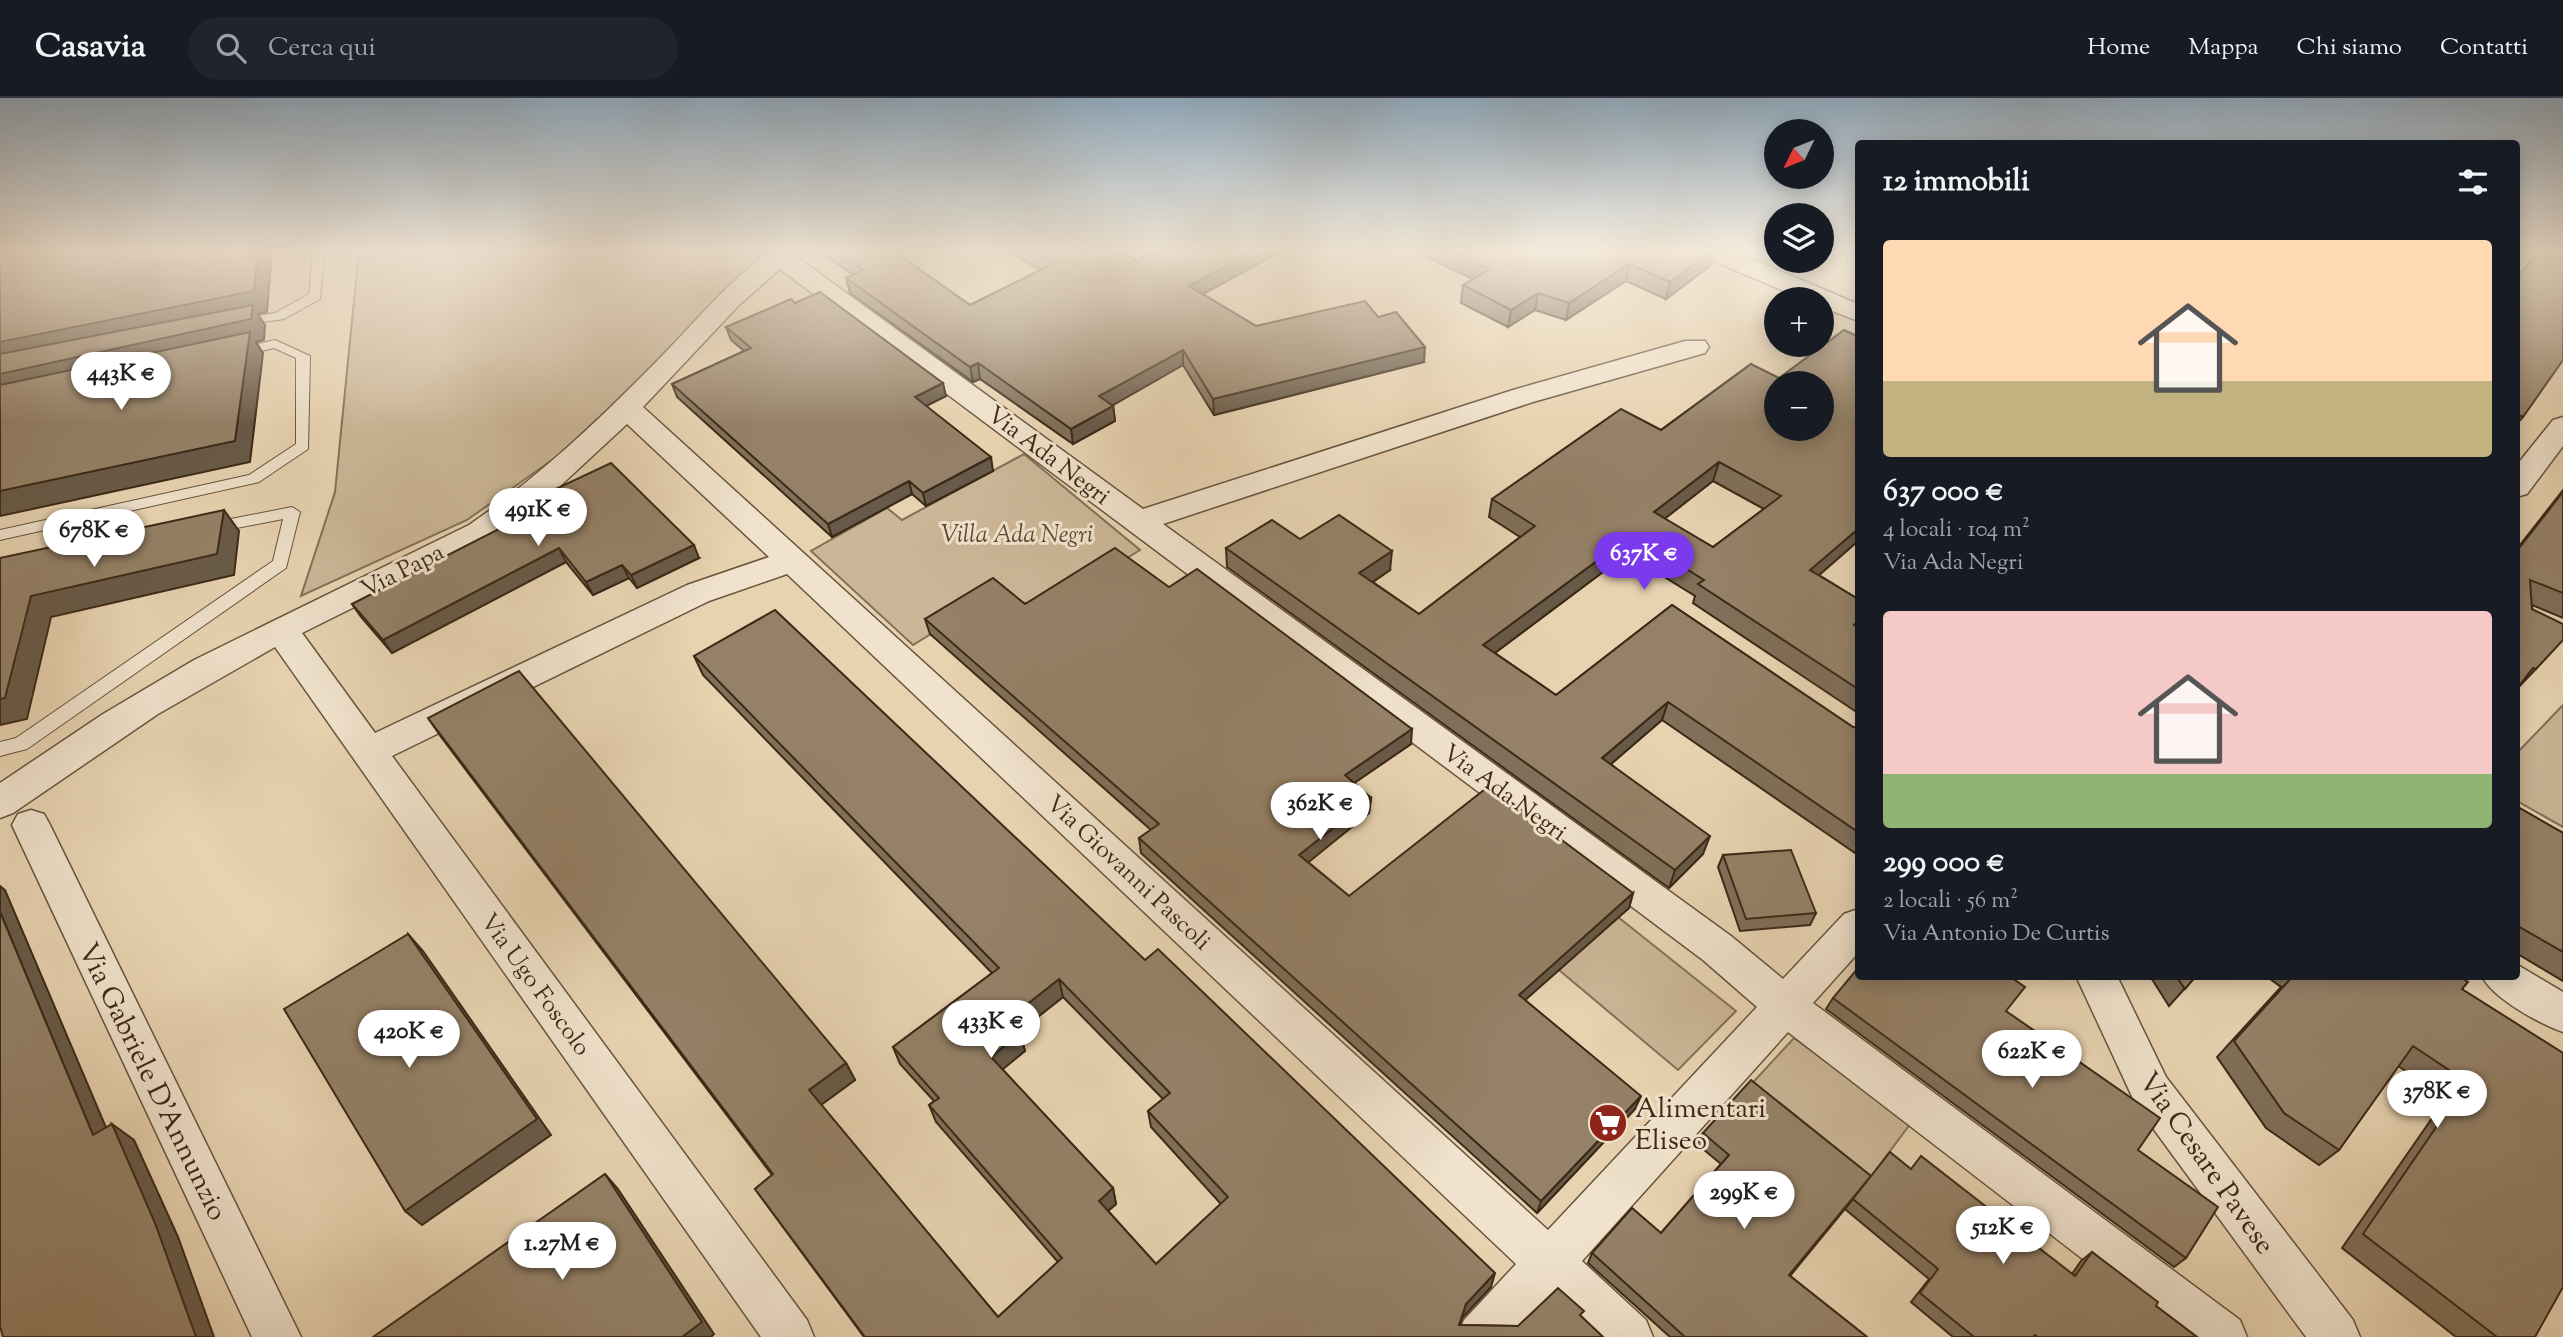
<!DOCTYPE html>
<html lang="it">
<head>
<meta charset="utf-8">
<style>
  :root { --surface:#171b24; --page:#20242c; --text:#f1f3f6; --muted:#9ea1a6; --line:#363941; --accent:#7c3aed }
  body { margin:0; font-family:"Sorts Mill Goudy",serif; background:var(--page); color:var(--text); height:100vh; display:flex; flex-direction:column; font-size:26px; white-space:nowrap }
  * { box-sizing:border-box; margin:0 }
  p { font-size:23px; color:var(--muted) }
  .icon { flex:none; width:38px; height:38px; fill:none; stroke:currentColor; stroke-width:2; stroke-linecap:round; stroke-linejoin:round }
  .map { position:relative; flex:1; overflow:hidden }
  .drawer { position:absolute; left:1855px; top:42px; width:665px; height:840px; display:flex; flex-direction:column; background:var(--surface); border-radius:7px; box-shadow:0 4px 18px #0003 }
  .drawer>* { flex:none }
  .needle { width:46px; rotate:227deg }
  .buttons { position:absolute; left:1764px; top:21px; display:grid; gap:14px }
  .buttons a { display:grid; place-items:center; width:70px; height:70px; border-radius:50%; background:var(--surface); box-shadow:0 4px 18px #0003; font-size:35px }
  .price { position:absolute; translate:-50% -60px; padding:0 16px; border-radius:24px; background:#fff; color:#222; font-size:23px; line-height:46px; filter:drop-shadow(0 2px 4px #0008) }
  .price::after { content:''; position:absolute; left:50%; top:42px; width:21px; height:16px; margin-left:-10px; background:inherit; clip-path:polygon(0 0,100% 0,50% 100%) }
  .price.active { background:var(--accent); color:#fff }
  ul { padding:0; list-style:none }
  li { display:grid; align-content:center; gap:14px; height:371px; padding:0 28px }
  li span { display:grid; place-items:center; height:217px; border-radius:7px; color:#555 }
  li>.icon { margin-inline-start:auto }
  span .icon { width:126px; height:126px; fill:#fffc; stroke-width:1 }
  li b { font-size:30px }
  h2 { display:flex; justify-content:space-between; align-items:center; height:84px; padding:0 28px; font-size:30px }
  header { display:flex; align-items:center; gap:42px; box-sizing:border-box; height:98px; padding:0 35px; background:var(--surface); border-bottom:2px solid var(--line) }
  header strong { font-size:33px }
  nav { display:flex; gap:38px; margin-inline-start:auto; font-size:24px }
  .search { width:490px; height:63px; background:var(--page); display:flex; align-items:center; gap:18px; box-sizing:border-box; padding:0 24px; border-radius:38px; color:var(--muted); font-size:26px }
  .map>svg:first-child { display:block }
  .green { fill:#cbb697; stroke:#837057; stroke-width:2 }
  .lines { fill:none; stroke-linecap:round; stroke-linejoin:round }
  .service-casing { stroke:#66543e; stroke-width:2 }
  .minor-casing { stroke:#66543e; stroke-width:3 }
  .service { fill:#f0e2cc; fill-rule:evenodd }
  .minor { fill:#f0e2cc; fill-rule:evenodd }
  .wall { fill:#806f59; stroke:#3b2917; stroke-width:2; fill-rule:evenodd }
  .shaded-wall { fill:#685a48; stroke:#3b2917; stroke-width:2 }
  .building { fill:#958167; stroke:#3b2917; stroke-width:2; fill-rule:evenodd }
  .labels { text-anchor:middle; stroke-width:6; stroke-linejoin:round; paint-order:stroke }
  .street-label { font-size:24px; fill:#3b2917; stroke:#f0e2cc }
  .park-label { font-size:24px; font-style:italic; fill:#584531; stroke:#f0e2cc }
  .near-street-label { font-size:28px; fill:#3b2917; stroke:#f0e2cc }
  .near-poi-label { font-size:28px; fill:#3b2917; stroke:#f0e2cc; text-anchor:start }
</style>
</head>
<body>
<header>
<strong>Casavia</strong>
<div class="search"><svg class="icon" aria-label="search" viewBox="0 0 24 24"><circle cx="10" cy="10" r="6"/><path d="M15 15l6 6"/></svg>Cerca qui</div>
<nav><a>Home</a><a>Mappa</a><a>Chi siamo</a><a>Contatti</a></nav>
</header>
<div class="map">
<svg width="2563" height="1239" viewBox="0 0 2563 1239">
  <rect width="100%" height="100%" fill="#e8d3b1"/>
  <filter id="stains"><feTurbulence type="fractalNoise" baseFrequency=".00286" numOctaves="4"/><feColorMatrix values="0 0 0 0 .2 0 0 0 0 .09 0 0 0 0 .02 0 0 0 .5 -.17"/></filter>
  <radialGradient id="worn" r=".72"><stop offset=".6" stop-color="#630" stop-opacity="0"/><stop offset="1" stop-color="#630" stop-opacity=".3"/></radialGradient>
  <!-- green -->
  <g class="green">
    <path d="M 359,152 L 767,152 L 572,348 L 467,422 L 301,498 L 335,394 Z"/>
    <path d="M 1024,356 L 1140,452 L 1049,509 L 991,499 L 913,547 L 811,453 L 887,410 L 902,422 Z"/>
    <path d="M 2563,607 L 2563,729 L 2517,703 L 2516,656 Z"/>
    <path d="M 1618,819 L 1736,913 L 1678,972 L 1559,872 Z"/>
    <path d="M 1794,940 L 1911,1025 L 1863,1089 L 1745,993 Z"/>
  </g>
  <g class="lines">
    <!-- service casing -->
    <g class="service-casing">
      <g id="service">
        <path d="M 313,152 L 325,152 L 320,201 L 284,221 L 235,228 L 235,222 L 275,215 L 309,196 Z"/>
        <path d="M 275,242 L 310,258 L 308,351 L 259,384 L 0,442 L 0,432 L 249,377 L 296,346 L 296,260 L 274,250 L 236,259 L 229,255 L 231,252 Z"/>
        <path d="M 292,409 L 300,414 L 286,470 L 27,651 L 0,658 L 0,644 L 16,640 L 273,463 L 283,421 L 211,435 L 203,430 L 206,426 Z"/>
      </g>
    </g>
    <!-- minor casing -->
    <g class="minor-casing">
      <g id="minor">
        <path d="M 773,152 L 803,152 L 797,159 L 1143,411 L 1513,292 L 1685,243 L 1705,243 L 1709,249 L 1705,255 L 1533,304 L 1163,426 L 1731,838 L 1783,881 L 1844,816 L 1858,811 L 1858,855 L 1813,905 L 2240,1222 L 2247,1239 L 2184,1239 L 1788,934 L 1582,1163 L 1646,1222 L 1653,1239 L 1594,1239 L 1550,1198 L 1513,1239 L 1457,1239 L 1464,1222 L 1516,1166 L 787,476 L 709,503 L 392,658 L 807,1222 L 814,1239 L 761,1239 L 275,549 L 158,616 L 13,715 L 0,720 L 0,685 L 103,616 L 194,562 L 469,427 C 539,379 599,322 658,262 C 695,225 729,181 773,152 ZM 780,171 L 1703,862 L 1757,909 L 1548,1132 L 643,309 L 740,206 ZM 627,326 L 769,459 L 687,487 L 375,635 L 302,535 L 491,441 L 545,402 Z"/>
        <path d="M 1696,152 L 1730,152 L 1858,206 L 1858,223 L 1822,209 L 1822,201 L 1803,201 L 1699,157 Z"/>
        <path d="M 2563,319 L 2563,348 L 2527,396 L 2516,399 L 2516,368 L 2553,322 Z"/>
        <path d="M 31,712 L 44,716 L 50,727 L 301,1239 L 252,1239 L 12,727 L 18,716 Z"/>
        <path d="M 2516,866 L 2563,894 L 2563,934 C 2540,926 2492,900 2482,878 L 2516,878 Z"/>
        <path d="M 2076,878 L 2117,878 L 2166,979 L 2353,1222 L 2360,1239 L 2306,1239 L 2136,1007 Z"/>
      </g>
    </g>
    <!-- service -->
    <use href="#service" class="service"/>
    <!-- minor -->
    <use href="#minor" class="minor"/>
  </g>
  <!-- wall -->
  <g class="wall">
    <path d="M 818,152 L 907,152 L 898,156 L 970,207 L 1040,172 L 1010,154 L 1010,152 L 1120,152 L 1136,163 L 1283,152 L 1203,196 L 1256,228 L 1378,219 L 1424,264 L 1214,317 L 1183,267 L 1113,307 L 1115,323 L 1073,346 L 980,281 L 973,284 L 850,195 L 846,180 L 853,177 Z"/>
    <path d="M 1412,152 L 1714,152 L 1710,168 L 1666,201 L 1626,183 L 1566,222 L 1535,212 L 1508,229 L 1461,205 L 1463,187 L 1473,181 Z"/>
    <path d="M 2516,180 L 2523,319 L 2516,327 Z"/>
    <path d="M 795,205 L 946,298 L 926,308 L 993,373 L 926,408 L 912,396 L 832,439 L 677,299 L 672,286 L 744,253 L 731,242 L 726,229 Z"/>
    <path d="M 1751,266 L 1858,443 L 1819,477 L 1858,501 L 1858,615 L 1693,505 L 1695,498 L 1627,456 L 1495,555 L 1556,597 L 1672,507 L 1853,629 L 1858,630 L 1858,752 L 1855,755 L 1662,622 L 1611,666 L 1703,756 L 1669,790 L 1227,469 L 1226,450 L 1300,441 L 1390,472 L 1373,484 L 1419,516 L 1520,439 L 1489,419 L 1492,401 L 1661,332 ZM 1713,383 L 1764,411 L 1713,449 L 1664,421 Z"/>
    <path d="M 2563,392 L 2563,520 L 2532,507 L 2536,571 L 2516,592 L 2516,452 Z"/>
    <path d="M 501,418 L 699,460 L 637,490 L 629,480 L 593,497 L 566,464 L 392,555 L 361,519 L 352,506 L 506,428 Z"/>
    <path d="M 1169,489 L 1411,646 L 1354,685 L 1371,700 L 1369,715 L 1308,764 L 1349,798 L 1633,795 L 1629,810 L 1525,902 L 1635,1011 L 1537,1115 L 1141,755 L 1139,740 L 1151,732 L 930,536 L 925,521 L 1025,506 Z"/>
    <path d="M 694,558 L 1491,1189 L 1462,1220 L 1460,1227 L 1518,1228 L 1581,1219 L 1603,1239 L 864,1239 L 755,1091 L 772,1077 L 441,639 L 428,620 L 846,965 L 855,982 L 821,1007 L 998,1219 L 1058,1164 L 936,1024 L 929,1007 L 934,1003 L 900,966 L 893,949 L 992,875 L 703,577 ZM 1063,899 L 1163,1001 L 1148,1013 L 1151,1029 L 1221,1106 L 1156,1166 L 1108,1113 L 1116,1106 L 1113,1090 L 1002,971 L 1025,953 L 1019,934 Z"/>
    <path d="M 2516,708 L 2563,735 L 2563,883 L 2516,855 Z"/>
    <path d="M 1723,757 L 1816,815 L 1810,827 L 1740,833 L 1718,769 Z"/>
    <path d="M 2150,878 L 2196,878 L 2169,908 Z"/>
    <path d="M 2266,878 L 2459,878 L 2535,1239 L 2456,1239 L 2342,1150 L 2446,1000 L 2398,968 L 2339,1052 L 2319,1067 L 2266,1030 L 2217,959 L 2281,889 Z"/>
    <path d="M 1833,900 L 2006,913 L 2138,1052 L 2186,1160 L 2174,1169 L 1826,911 Z"/>
    <path d="M 1703,1035 L 1871,1078 L 1911,1071 L 2072,1176 L 2081,1163 L 2092,1154 L 2156,1208 L 2197,1239 L 1953,1239 L 1911,1204 L 1929,1181 L 1845,1111 L 1858,1095 L 1790,1178 L 1867,1239 L 1670,1239 L 1588,1165 L 1592,1155 L 1661,1135 L 1721,1066 L 1697,1046 Z"/>
  </g>
  <!-- shaded-wall -->
  <g class="shaded-wall">
    <path d="M 258,152 L 272,152 L 267,214 L 258,216 L 265,227 L 264,242 L 256,244 L 263,255 L 250,364 L 0,418 L 0,244 Z"/>
    <path d="M 885,152 L 907,152 L 887,161 Z"/>
    <path d="M 1255,152 L 1283,152 L 1190,203 L 1189,188 Z"/>
    <path d="M 1713,152 L 1714,152 L 1710,168 L 1666,201 L 1670,184 Z"/>
    <path d="M 1629,166 L 1626,183 L 1566,222 L 1569,205 Z"/>
    <path d="M 1538,195 L 1535,212 L 1508,229 L 1511,212 Z"/>
    <path d="M 1425,249 L 1424,264 L 1214,317 L 1213,301 Z"/>
    <path d="M 1183,252 L 1183,267 L 1101,314 L 1099,298 Z"/>
    <path d="M 978,265 L 980,281 L 973,284 L 970,269 Z"/>
    <path d="M 943,285 L 946,298 L 918,312 L 915,299 Z"/>
    <path d="M 1113,308 L 1115,323 L 1073,346 L 1071,331 Z"/>
    <path d="M 991,359 L 993,373 L 926,408 L 923,395 Z"/>
    <path d="M 1719,364 L 1713,383 L 1649,433 L 1654,414 Z"/>
    <path d="M 909,383 L 912,396 L 832,439 L 828,426 Z"/>
    <path d="M 224,412 L 239,433 L 234,477 L 51,519 L 27,621 L 0,627 L 0,601 L 31,498 Z"/>
    <path d="M 1858,431 L 1858,443 L 1803,491 L 1810,472 Z"/>
    <path d="M 1632,437 L 1627,456 L 1480,566 L 1483,547 Z"/>
    <path d="M 694,447 L 699,460 L 637,490 L 631,477 Z"/>
    <path d="M 559,450 L 566,464 L 392,555 L 383,542 Z"/>
    <path d="M 1392,453 L 1390,472 L 1358,494 L 1359,475 Z"/>
    <path d="M 622,467 L 629,480 L 593,497 L 586,484 Z"/>
    <path d="M 1668,604 L 1662,622 L 1597,678 L 1602,660 Z"/>
    <path d="M 1412,631 L 1411,646 L 1344,692 L 1345,677 Z"/>
    <path d="M 1371,700 L 1369,715 L 1299,772 L 1299,757 Z"/>
    <path d="M 1710,738 L 1703,756 L 1669,790 L 1675,772 Z"/>
    <path d="M 0,788 L 5,792 L 116,1053 L 93,1037 L 0,814 Z"/>
    <path d="M 1633,795 L 1629,810 L 1515,911 L 1519,897 Z"/>
    <path d="M 408,836 L 423,853 L 551,1037 L 422,1127 L 405,1113 Z"/>
    <path d="M 1059,881 L 1063,899 L 1012,939 L 1007,922 Z"/>
    <path d="M 1020,935 L 1025,953 L 997,976 L 991,959 Z"/>
    <path d="M 846,965 L 855,982 L 818,1009 L 809,992 Z"/>
    <path d="M 1641,998 L 1635,1011 L 1537,1115 L 1541,1103 Z"/>
    <path d="M 112,1026 L 134,1042 L 178,1139 L 214,1239 L 196,1239 Z"/>
    <path d="M 605,1076 L 618,1091 L 714,1236 L 711,1239 L 682,1239 Z"/>
    <path d="M 1113,1090 L 1116,1106 L 1102,1118 L 1099,1103 Z"/>
    <path d="M 1495,1175 L 1491,1189 L 1462,1220 L 1455,1239 L 1466,1206 Z"/>
  </g>
  <!-- building -->
  <g class="building">
    <path d="M 0,152 L 258,152 L 254,193 L 0,244 Z"/>
    <path d="M 835,152 L 892,152 L 970,207 L 1053,166 L 1030,152 L 1120,152 L 1136,163 L 1156,152 L 1255,152 L 1189,188 L 1256,228 L 1365,203 L 1378,219 L 1396,214 L 1425,249 L 1213,301 L 1183,252 L 1099,298 L 1113,308 L 1071,331 L 978,265 L 970,269 L 846,180 L 863,172 Z"/>
    <path d="M 1450,152 L 1713,152 L 1670,184 L 1629,166 L 1569,205 L 1538,195 L 1511,212 L 1463,187 L 1490,171 Z"/>
    <path d="M 2540,152 L 2563,152 L 2563,262 L 2523,319 L 2519,317 L 2516,320 L 2516,180 Z"/>
    <path d="M 820,194 L 943,285 L 915,299 L 991,359 L 923,395 L 909,383 L 828,426 L 672,286 L 751,250 L 726,229 L 791,201 L 795,205 Z"/>
    <path d="M 253,207 L 251,221 L 0,276 L 0,256 Z"/>
    <path d="M 1844,232 L 1857,238 L 1858,237 L 1858,431 L 1810,472 L 1858,501 L 1858,523 L 1854,527 L 1858,530 L 1858,591 L 1698,486 L 1704,482 L 1632,437 L 1483,547 L 1556,597 L 1672,507 L 1853,629 L 1858,630 L 1858,734 L 1668,604 L 1602,660 L 1710,738 L 1675,772 L 1226,450 L 1272,422 L 1300,441 L 1339,417 L 1392,453 L 1359,475 L 1419,516 L 1535,428 L 1492,401 L 1621,311 L 1661,332 L 1751,266 L 1779,280 ZM 1776,285 L 1822,285 L 1822,331 L 1776,331 ZM 1719,364 L 1781,398 L 1713,449 L 1654,414 Z"/>
    <path d="M 250,234 L 235,343 L 0,393 L 0,287 Z"/>
    <path d="M 611,365 L 694,447 L 631,477 L 622,467 L 586,484 L 559,450 L 383,542 L 352,506 L 509,426 L 501,418 L 509,413 Z"/>
    <path d="M 2563,394 L 2563,495 L 2530,482 L 2532,511 L 2563,526 L 2563,542 L 2536,571 L 2533,570 L 2516,592 L 2516,454 Z"/>
    <path d="M 224,412 L 217,456 L 31,498 L 5,600 L 0,601 L 0,460 Z"/>
    <path d="M 1115,450 L 1169,489 L 1197,471 L 1412,631 L 1345,677 L 1371,700 L 1299,757 L 1349,798 L 1489,688 L 1633,795 L 1519,897 L 1641,998 L 1541,1103 L 1139,740 L 1159,726 L 925,521 L 993,480 L 1025,506 Z"/>
    <path d="M 775,512 L 1145,862 L 1158,851 L 1495,1175 L 1466,1206 L 1459,1227 L 1518,1228 L 1558,1190 L 1584,1213 L 1580,1217 L 1603,1239 L 865,1239 L 755,1091 L 773,1076 L 428,620 L 519,573 L 846,965 L 809,992 L 998,1219 L 1062,1160 L 929,1007 L 939,1000 L 893,949 L 999,870 L 694,558 ZM 1059,881 L 1170,995 L 1148,1013 L 1228,1099 L 1156,1166 L 1099,1103 L 1113,1090 L 991,959 L 1020,935 L 1007,922 Z"/>
    <path d="M 2516,708 L 2563,735 L 2563,854 L 2516,827 Z"/>
    <path d="M 1791,752 L 1816,815 L 1746,821 L 1723,757 Z"/>
    <path d="M 0,814 L 93,1037 L 112,1026 L 155,1125 L 196,1239 L 3,1239 L 0,1228 Z"/>
    <path d="M 408,836 L 537,1021 L 405,1113 L 284,911 Z"/>
    <path d="M 1858,870 L 1858,878 L 2009,878 L 2025,889 L 2006,913 L 2160,1020 L 2138,1052 L 2218,1109 L 2186,1160 L 1833,900 Z"/>
    <path d="M 2176,878 L 2196,878 L 2185,891 Z"/>
    <path d="M 2293,878 L 2459,878 L 2468,884 L 2462,891 L 2563,955 L 2563,1189 L 2535,1239 L 2497,1239 L 2363,1136 L 2467,984 L 2413,948 L 2339,1052 L 2284,1015 L 2234,943 Z"/>
    <path d="M 1751,982 L 1871,1078 L 1789,1177 L 1867,1239 L 1685,1239 L 1592,1155 L 1632,1110 L 1661,1135 L 1729,1057 L 1703,1035 Z"/>
    <path d="M 1890,1054 L 1911,1071 L 1921,1058 L 2075,1178 L 2092,1154 L 2158,1204 L 2156,1208 L 2197,1239 L 2038,1239 L 2035,1237 L 2033,1239 L 1974,1239 L 1920,1195 L 1938,1171 L 1853,1101 Z"/>
    <path d="M 605,1076 L 702,1224 L 682,1239 L 373,1239 Z"/>
  </g>
  <!-- sky -->
  <linearGradient id="sky" x2="0" y2="1"><stop stop-color="#90a9bd"/><stop offset="0.47" stop-color="#f5ebdc"/><stop offset="1" stop-color="#f5ebdc" stop-opacity="0"/></linearGradient>
  <rect width="2563" height="326" fill="url(#sky)"/>
  <!-- icons -->
  <defs>
    <g id="supermarket-disc" transform="scale(2.0125)"><circle r="9.5" fill="#8f2418" stroke="#f0e2cc"/><path d="M-6-5.5h2.5l.6 2H6L4.5 2H-2.5L-4.4-4H-6ZM-1.5 3.2a1.3 1.3 0 1 0 .1 0ZM3 3.2a1.3 1.3 0 1 0 .1 0Z" fill="#fff"/></g>
  </defs>
  <g fill-rule="evenodd">
    <use href="#supermarket-disc" x="1608" y="1025"/>
  </g>
  <g class="labels">
    <!-- street labels -->
    <g class="street-label">
      <text transform="translate(1049 357) rotate(37)" y="8">Via Ada Negri</text>
      <text transform="translate(402 472) rotate(-27)" y="8">Via Papa</text>
      <text transform="translate(1505 694) rotate(36)" y="8">Via Ada Negri</text>
      <text transform="translate(1129 774) rotate(43)" y="8">Via Giovanni Pascoli</text>
      <text transform="translate(536 886) rotate(54)" y="8">Via Ugo Foscolo</text>
    </g>
    <!-- park labels -->
    <g class="park-label">
      <text x="1017" y="444">Villa Ada Negri</text>
    </g>
    <!-- near-street labels -->
    <g class="near-street-label">
      <text transform="translate(154 983) rotate(64)" y="10">Via Gabriele D'Annunzio</text>
      <text transform="translate(2208 1064) rotate(55)" y="10">Via Cesare Pavese</text>
    </g>
    <!-- near-poi labels -->
    <g class="near-poi-label">
      <text x="1635" y="1019">Alimentari<tspan x="1635" dy="32">Eliseo</tspan></text>
    </g>
  </g>
  <rect width="100%" height="100%" filter="url(#stains)"/>
  <rect width="100%" height="100%" fill="url(#worn)"/>
</svg>
<div class="buttons">
<a><svg class="needle" viewBox="-14 -14 28 28"><path d="M0-13l5 13h-10z" fill="#e53935"/><path d="M0 13l5-13h-10z" fill="#9ea1a6"/></svg></a>
<a><svg class="icon" aria-label="layers" viewBox="0 0 24 24"><path d="M12 4l9 5-9 5-9-5zM3 14l9 5 9-5"/></svg></a>
<a>+</a>
<a>−</a>
</div>
<b class="price" style="left:121px;top:314px">443K €</b>
<b class="price" style="left:538px;top:450px">491K €</b>
<b class="price" style="left:94px;top:471px">678K €</b>
<b class="price active" style="left:1644px;top:494px">637K €</b>
<b class="price" style="left:1320px;top:744px">362K €</b>
<b class="price" style="left:991px;top:962px">433K €</b>
<b class="price" style="left:409px;top:972px">420K €</b>
<b class="price" style="left:2032px;top:992px">622K €</b>
<b class="price" style="left:2437px;top:1032px">378K €</b>
<b class="price" style="left:1744px;top:1133px">299K €</b>
<b class="price" style="left:2003px;top:1168px">512K €</b>
<b class="price" style="left:562px;top:1184px">1.27M €</b>
<section class="drawer">
<h2>12 immobili<svg class="icon" aria-label="filters" viewBox="0 0 24 24"><path d="M4 7h16M4 17h16"/><circle cx="9" cy="7" r="2"/><circle cx="15" cy="17" r="2"/></svg></h2>
<ul>
<li><span style="background:linear-gradient(#ffd9b3 65%,#c2b280 0)"><svg class="icon" aria-label="home" viewBox="0 0 24 24"><path d="M3 11l9-7 9 7M6 9v11h12V9"/></svg></span><div><b>637 000 €</b><p>4 locali · 104 m²</p><p>Via Ada Negri</p></div></li>
<li><span style="background:linear-gradient(#f6c9c9 75%,#8fb573 0)"><svg class="icon" aria-label="home" viewBox="0 0 24 24"><path d="M3 11l9-7 9 7M6 9v11h12V9"/></svg></span><div><b>299 000 €</b><p>2 locali · 56 m²</p><p>Via Antonio De Curtis</p></div></li>
</ul>
</section>
</div>
</body>
</html>
